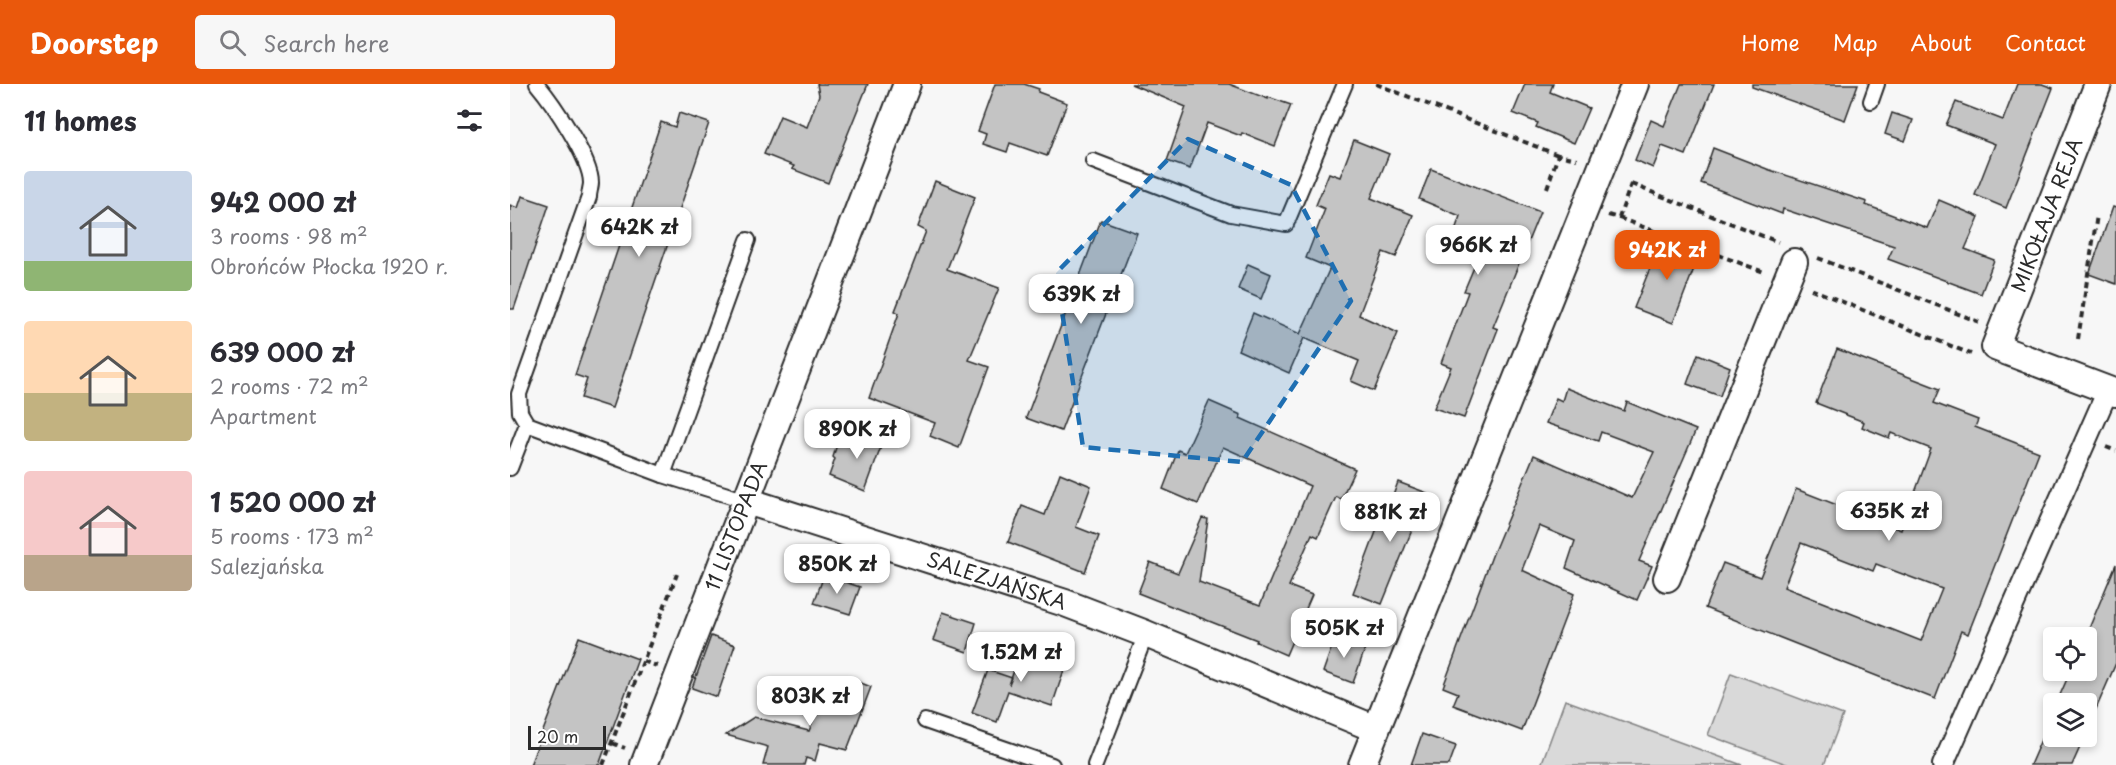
<!DOCTYPE html>
<html lang="en">
<head>
<meta charset="utf-8">
<style>
  :root { --surface:#fff; --page:#f7f7f7; --text:#2b2b33; --muted:#7c7c81; --accent:#ea580c }
  body { margin:0; font-family:"Playpen Sans",sans-serif; background:var(--page); color:var(--text); height:100vh; display:flex; flex-direction:column; font-size:22px; white-space:nowrap }
  * { box-sizing:border-box; margin:0 }
  p { font-size:20px; color:var(--muted) }
  .icon { flex:none; width:33px; height:33px; fill:none; stroke:currentColor; stroke-width:2; stroke-linecap:round; stroke-linejoin:round }
  .map { position:relative; flex:1; overflow:hidden }
  .panel { display:flex; flex-direction:column; background:var(--surface); width:510px }
  .panel>* { flex:none }
  .controls { position:absolute; left:1533px; top:543px; display:grid; gap:12px }
  .controls a { display:grid; place-items:center; width:54px; height:54px; border-radius:6px; background:var(--surface); box-shadow:0 3px 9px #0003; font-size:30px }
  .scale { position:absolute; left:18px; bottom:15px; width:78px; box-sizing:border-box; padding-left:6px; border:3px solid #2b2b2b; border-top:0; font-size:16px; line-height:21px; white-space:nowrap; color:#2b2b2b; -webkit-text-stroke:4px #fff; paint-order:stroke }
  .price { position:absolute; translate:-50% -51px; padding:0 14px; border-radius:12px; background:#fff; color:#222; font-size:20px; line-height:39px; filter:drop-shadow(0 2px 3px #0008) }
  .price::after { content:''; position:absolute; left:50%; top:36px; width:18px; height:14px; margin-left:-9px; background:inherit; clip-path:polygon(0 0,100% 0,50% 100%) }
  .price.selected { background:var(--accent); color:#fff }
  ul { padding:0; list-style:none }
  li { display:flex; align-items:center; gap:18px; height:150px; padding:0 24px }
  li span { display:grid; place-items:center; flex:none; width:168px; height:120px; border-radius:6px; color:#555 }
  li>.icon { margin-inline-start:auto }
  span .icon { width:72px; height:72px; fill:#fffc; stroke-width:1 }
  li b { font-size:26px }
  h2 { display:flex; justify-content:space-between; align-items:center; height:72px; padding:0 24px; font-size:26px }
  header { display:flex; align-items:center; gap:36px; box-sizing:border-box; height:84px; padding:0 30px; background:var(--accent); color:#fff }
  header strong { font-size:28px }
  nav { display:flex; gap:33px; margin-inline-start:auto; font-size:21px }
  .search { width:420px; height:54px; background:var(--page); display:flex; align-items:center; gap:15px; box-sizing:border-box; padding:0 21px; border-radius:6px; color:var(--muted); font-size:22px }
  main { display:flex; flex:1; min-height:0 }
  .map>svg:first-child { display:block }
  .green { fill:#d9d9d9; stroke:#828282; stroke-width:1.5 }
  .building { fill:#c4c4c4; stroke:#2b2b2b; stroke-width:1.5; fill-rule:evenodd }
  .lines { fill:none; stroke-linecap:round; stroke-linejoin:round }
  .service-casing { stroke:#2b2b2b; stroke-width:18 }
  .pedestrian-casing { stroke:#2b2b2b; stroke-width:24 }
  .minor-casing { stroke:#2b2b2b; stroke-width:30 }
  .path { stroke:#2b2b2b; stroke-width:4; stroke-dasharray:6 4.5; stroke-linecap:butt }
  .service { stroke:#fff; stroke-width:14 }
  .pedestrian { stroke:#fff; stroke-width:20 }
  .minor { stroke:#fff; stroke-width:26 }
  .marked { fill:#1f6fb2; fill-opacity:0.2; stroke:#1f6fb2; stroke-width:4.5; stroke-dasharray:12 8; stroke-linejoin:round }
  .labels { text-anchor:middle; stroke-width:5; stroke-linejoin:round; paint-order:stroke }
  .street-label { font-size:20px; fill:#2b2b2b; stroke:#fff }
</style>
</head>
<body>
<header>
<strong>Doorstep</strong>
<div class="search"><svg class="icon" aria-label="search" viewBox="0 0 24 24"><circle cx="10" cy="10" r="6"/><path d="M15 15l6 6"/></svg>Search here</div>
<nav><a>Home</a><a>Map</a><a>About</a><a>Contact</a></nav>
</header>
<main>
<section class="panel">
<h2>11 homes<svg class="icon" aria-label="filters" viewBox="0 0 24 24"><path d="M4 7h16M4 17h16"/><circle cx="9" cy="7" r="2"/><circle cx="15" cy="17" r="2"/></svg></h2>
<ul>
<li><span style="background:linear-gradient(#c9d6e8 75%,#8fb573 0)"><svg class="icon" aria-label="home" viewBox="0 0 24 24"><path d="M3 11l9-7 9 7M6 9v11h12V9"/></svg></span><div><b>942 000 zł</b><p>3 rooms · 98 m²</p><p>Obrońców Płocka 1920 r.</p></div></li>
<li><span style="background:linear-gradient(#ffd9b3 60%,#c2b280 0)"><svg class="icon" aria-label="home" viewBox="0 0 24 24"><path d="M3 11l9-7 9 7M6 9v11h12V9"/></svg></span><div><b>639 000 zł</b><p>2 rooms · 72 m²</p><p>Apartment</p></div></li>
<li><span style="background:linear-gradient(#f6c9c9 70%,#b9a48a 0)"><svg class="icon" aria-label="home" viewBox="0 0 24 24"><path d="M3 11l9-7 9 7M6 9v11h12V9"/></svg></span><div><b>1 520 000 zł</b><p>5 rooms · 173 m²</p><p>Salezjańska</p></div></li>
</ul>
</section>
<div class="map">
<svg width="1606" height="681" viewBox="0 0 1606 681">
  <rect width="100%" height="100%" fill="#f7f7f7"/>
  <filter id="ink" filterUnits="userSpaceOnUse"><feTurbulence type="fractalNoise" baseFrequency=".0167" numOctaves="2"/><feDisplacementMap in="SourceGraphic" scale="12" xChannelSelector="R" yChannelSelector="G"/><feConvolveMatrix kernelMatrix="1 2 1 2 8 2 1 2 1" color-interpolation-filters="sRGB"/></filter>
  <g filter="url(#ink)">
    <!-- green -->
    <g class="green">
      <path d="M 1221,589 L 1333,631 L 1314,681 L 1279,681 L 1198,651 Z"/>
      <path d="M 1055,616 L 1232,681 L 1031,681 Z"/>
    </g>
    <!-- building -->
    <g class="building">
      <path d="M 307,0 L 358,0 L 318,99 L 282,85 L 284,82 L 254,70 L 270,32 L 297,43 L 309,11 Z"/>
      <path d="M 485,0 L 514,0 L 529,5 L 528,8 L 557,19 L 537,72 L 500,59 L 497,68 L 473,60 L 476,50 L 468,47 Z"/>
      <path d="M 621,0 L 719,0 L 758,15 L 758,13 L 781,21 L 765,62 L 732,49 L 731,52 L 697,39 L 680,85 L 657,77 L 676,23 Z"/>
      <path d="M 1015,0 L 1043,0 L 1040,8 L 1079,24 L 1064,59 L 1026,43 L 1028,39 L 1003,29 Z"/>
      <path d="M 1171,0 L 1204,0 L 1176,71 L 1152,62 L 1143,84 L 1125,76 L 1141,36 L 1154,42 Z"/>
      <path d="M 1242,0 L 1348,0 L 1335,36 L 1242,3 Z"/>
      <path d="M 1507,0 L 1532,0 L 1543,4 L 1496,124 L 1465,111 L 1485,60 L 1436,41 L 1446,18 L 1493,36 Z"/>
      <path d="M 169,29 L 199,39 L 102,324 L 71,314 L 77,295 L 65,291 L 151,38 L 165,43 Z"/>
      <path d="M 1382,29 L 1403,36 L 1395,57 L 1375,50 Z"/>
      <path d="M 844,56 L 879,70 L 861,114 L 903,131 L 886,173 L 873,168 L 849,231 L 888,249 L 864,307 L 841,297 L 849,277 L 794,254 L 779,289 L 728,266 L 743,229 L 790,250 L 820,184 L 796,174 L 815,125 L 806,121 L 819,89 L 830,93 Z"/>
      <path d="M 1203,64 L 1257,85 L 1357,118 L 1356,121 L 1417,144 L 1429,116 L 1469,133 L 1455,165 L 1484,176 L 1471,210 L 1378,175 L 1384,162 L 1273,125 L 1272,130 L 1191,99 Z"/>
      <path d="M 921,85 L 1030,128 L 983,243 L 988,245 L 954,334 L 924,324 L 941,283 L 931,279 L 958,208 L 954,207 L 970,169 L 941,158 L 950,132 L 909,115 Z"/>
      <path d="M 425,97 L 465,113 L 437,185 L 489,204 L 459,276 L 479,283 L 449,364 L 420,352 L 425,339 L 359,314 L 389,229 L 385,227 L 416,147 L 408,143 Z"/>
      <path d="M 12,112 L 39,121 L 4,225 L 0,225 L 0,121 L 8,124 Z"/>
      <path d="M 1603,123 L 1606,124 L 1606,200 L 1579,190 Z"/>
      <path d="M 591,136 L 627,149 L 551,347 L 516,334 Z"/>
      <path d="M 1152,154 L 1190,169 L 1163,239 L 1124,224 Z"/>
      <path d="M 738,180 L 761,190 L 751,215 L 728,205 Z"/>
      <path d="M 1327,265 L 1430,305 L 1424,319 L 1468,336 L 1465,343 L 1529,368 L 1458,550 L 1451,547 L 1425,615 L 1195,524 L 1213,479 L 1250,493 L 1286,405 L 1391,446 L 1421,365 L 1381,349 L 1379,354 L 1352,343 L 1354,338 L 1306,319 ZM 1291,459 L 1363,487 L 1366,480 L 1432,505 L 1411,557 L 1274,503 Z"/>
      <path d="M 1188,270 L 1220,283 L 1210,312 L 1177,300 Z"/>
      <path d="M 1056,304 L 1114,327 L 1117,318 L 1186,346 L 1129,477 L 1142,482 L 1127,516 L 1056,484 L 1065,457 L 1029,442 L 1012,486 L 1064,510 L 1012,647 L 943,621 L 948,609 L 933,603 L 982,472 L 1024,371 L 1122,414 L 1144,368 L 1091,348 L 1088,357 L 1036,339 L 1046,314 L 1052,317 Z"/>
      <path d="M 699,317 L 731,331 L 730,334 L 845,385 L 831,415 L 826,413 L 808,453 L 802,450 L 779,502 L 802,511 L 776,571 L 746,558 L 747,556 L 628,509 L 640,478 L 668,489 L 692,434 L 698,435 L 689,498 L 750,521 L 800,402 L 713,363 L 688,420 L 653,405 L 668,366 L 675,369 Z"/>
      <path d="M 358,345 L 375,352 L 355,407 L 319,392 L 325,375 L 323,373 L 329,354 L 351,362 Z"/>
      <path d="M 550,389 L 581,402 L 566,443 L 589,452 L 575,488 L 498,458 L 512,422 L 535,431 Z"/>
      <path d="M 888,398 L 917,409 L 872,520 L 843,509 L 878,416 L 881,417 Z"/>
      <path d="M 1606,480 L 1606,579 L 1576,648 L 1576,620 L 1546,620 L 1561,586 L 1576,586 L 1576,554 L 1575,554 Z"/>
      <path d="M 314,491 L 350,503 L 340,530 L 304,519 Z"/>
      <path d="M 433,528 L 466,539 L 457,568 L 423,556 Z"/>
      <path d="M 826,551 L 856,562 L 843,599 L 813,588 Z"/>
      <path d="M 201,552 L 225,561 L 207,613 L 182,604 Z"/>
      <path d="M 69,553 L 128,575 L 89,681 L 20,681 Z"/>
      <path d="M 512,563 L 557,577 L 542,622 L 498,607 L 487,638 L 462,629 L 478,586 L 502,594 L 499,601 Z"/>
      <path d="M 331,591 L 361,603 L 337,666 L 310,659 L 305,677 L 296,674 L 294,681 L 253,681 L 258,663 L 216,651 L 244,633 L 299,647 L 315,606 L 324,610 Z"/>
      <path d="M 1544,626 L 1544,652 L 1575,652 L 1562,681 L 1520,681 Z"/>
      <path d="M 912,650 L 946,662 L 939,681 L 901,681 Z"/>
    </g>
    <g class="lines">
      <!-- service casing -->
      <g class="service-casing">
        <g id="service">
          <path d="M 27,0 C 43,19 81,75 81,99 C 81,103 79,108 79,113 L 9,310 L 10,328 L 17,340 L 153,391 L 237,417"/>
          <path d="M 1361,17 L 1367,0"/>
          <path d="M 583,77 L 721,130 L 776,140 L 835,0"/>
          <path d="M 0,384 L 17,340"/>
          <path d="M 153,391 L 238,156"/>
          <path d="M 415,637 L 542,681"/>
          <path d="M 585,681 L 636,550"/>
        </g>
      </g>
      <!-- pedestrian casing -->
      <g class="pedestrian-casing">
        <path id="pedestrian" d="M 1433,681 L 1598,306"/>
      </g>
      <!-- minor casing -->
      <g class="minor-casing">
        <g id="minor">
          <path d="M 1588,0 L 1485,263 L 1606,309"/>
          <path id="s1" d="M 237,417 L 555,519 L 636,550 L 866,645"/>
          <path d="M 1157,494 L 1284,178"/>
          <path id="s2" d="M 134,681 L 397,0"/>
          <path d="M 852,681 L 1125,0"/>
        </g>
      </g>
      <!-- path -->
      <g class="path">
        <path d="M 866,0 L 1048,71"/>
        <path d="M 1121,100 L 1268,158"/>
        <path d="M 1037,104 L 1048,71 L 1067,75"/>
        <path d="M 1098,131 L 1109,134 L 1121,100 L 1119,99"/>
        <path d="M 1109,134 L 1254,188"/>
        <path d="M 1308,174 L 1469,238"/>
        <path d="M 1301,205 L 1461,270"/>
        <path d="M 1568,255 L 1587,131"/>
        <path d="M 1596,363 L 1606,367"/>
        <path d="M 133,577 L 147,582"/>
        <path d="M 102,659 L 115,664"/>
        <path d="M 93,681 L 167,490"/>
      </g>
      <!-- service -->
      <use href="#service" class="service"/>
      <!-- pedestrian -->
      <use href="#pedestrian" class="pedestrian"/>
      <!-- minor -->
      <use href="#minor" class="minor"/>
    </g>
  </g>
  <!-- marked area -->
  <path class="marked" d="M 678,55 L 781,101 L 841,217 L 732,378 L 573,363 L 546,189 Z"/>
  <g class="labels">
    <!-- street labels -->
    <g class="street-label">
      <text transform="translate(1537 131) rotate(-69)" y="7">MIKOŁAJA REJA</text>
      <text dy="7" stroke="none"><textPath href="#s2" startOffset="256">11 LISTOPADA</textPath></text>
      <text dy="7" stroke="none"><textPath href="#s1" startOffset="262">SALEZJAŃSKA</textPath></text>
    </g>
  </g>
</svg>
<div class="controls">
<a><svg class="icon" aria-label="locate" viewBox="0 0 24 24"><circle cx="12" cy="12" r="6"/><path d="M12 2v4M12 18v4M2 12h4M18 12h4"/></svg></a>
<a><svg class="icon" aria-label="layers" viewBox="0 0 24 24"><path d="M12 4l9 5-9 5-9-5zM3 14l9 5 9-5"/></svg></a>
</div>
<div class="scale">20 m</div>
<b class="price" style="left:129px;top:174px">642K zł</b>
<b class="price" style="left:968px;top:192px">966K zł</b>
<b class="price selected" style="left:1157px;top:197px">942K zł</b>
<b class="price" style="left:571px;top:241px">639K zł</b>
<b class="price" style="left:347px;top:376px">890K zł</b>
<b class="price" style="left:1379px;top:458px">635K zł</b>
<b class="price" style="left:880px;top:459px">881K zł</b>
<b class="price" style="left:327px;top:511px">850K zł</b>
<b class="price" style="left:834px;top:575px">505K zł</b>
<b class="price" style="left:511px;top:599px">1.52M zł</b>
<b class="price" style="left:300px;top:643px">803K zł</b>
</div>
</main>
</body>
</html>
